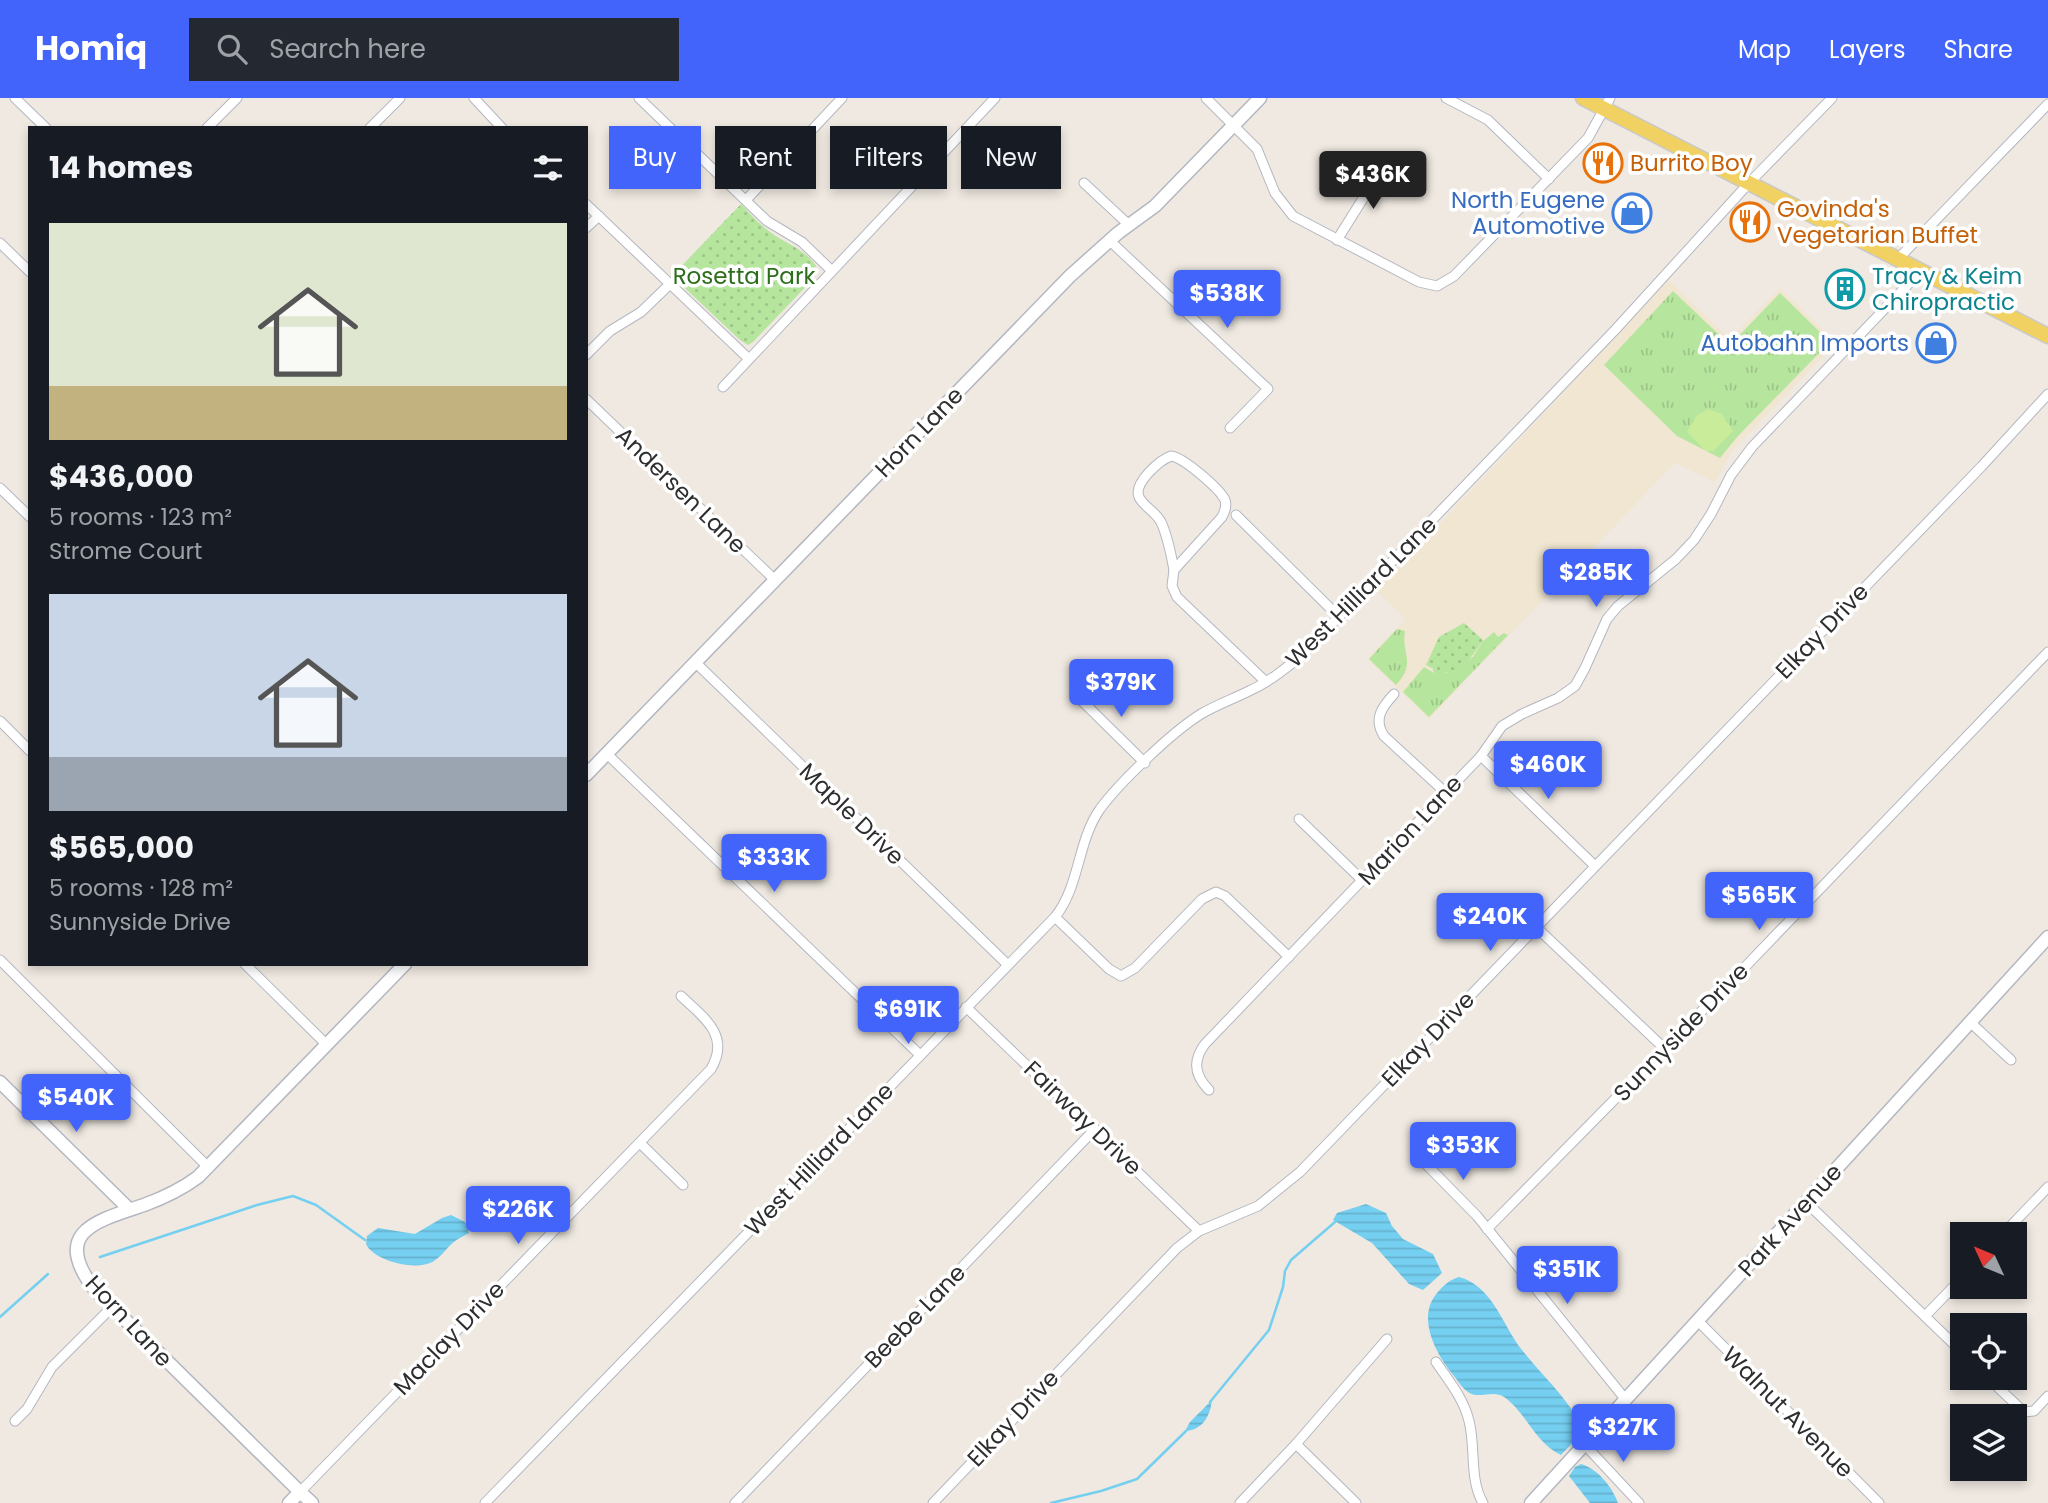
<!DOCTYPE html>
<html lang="en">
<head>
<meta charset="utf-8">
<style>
  :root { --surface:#171b24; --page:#242831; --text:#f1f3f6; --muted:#9ea1a6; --accent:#4264fb }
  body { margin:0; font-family:Poppins,sans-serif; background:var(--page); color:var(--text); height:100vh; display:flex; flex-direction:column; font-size:26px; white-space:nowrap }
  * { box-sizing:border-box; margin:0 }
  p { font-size:23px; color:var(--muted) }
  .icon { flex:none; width:38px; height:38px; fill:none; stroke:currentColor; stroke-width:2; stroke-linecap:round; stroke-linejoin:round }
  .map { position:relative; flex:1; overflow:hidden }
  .side { position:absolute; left:28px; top:28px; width:560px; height:840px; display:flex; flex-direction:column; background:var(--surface); border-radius:0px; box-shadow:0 4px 10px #0003 }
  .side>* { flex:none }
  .top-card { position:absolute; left:609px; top:28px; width:665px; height:63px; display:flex; gap:14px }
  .needle { width:46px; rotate:314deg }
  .buttons { position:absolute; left:1950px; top:1124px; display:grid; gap:14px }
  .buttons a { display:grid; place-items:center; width:77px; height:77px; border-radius:0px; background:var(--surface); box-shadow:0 4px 10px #0003; font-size:35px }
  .price { position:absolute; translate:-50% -60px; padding:0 16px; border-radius:7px; background:var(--accent); color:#fff; font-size:23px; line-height:46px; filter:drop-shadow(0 2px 4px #0008) }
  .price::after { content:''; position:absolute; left:50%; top:42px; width:21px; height:16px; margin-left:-10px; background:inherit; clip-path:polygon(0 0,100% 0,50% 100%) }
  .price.selected { background:#222; color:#fff }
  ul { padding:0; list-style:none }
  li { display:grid; align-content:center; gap:14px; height:371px; padding:0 21px }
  li span { display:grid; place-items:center; height:217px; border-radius:0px; color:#555 }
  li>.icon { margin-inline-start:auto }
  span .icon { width:126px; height:126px; fill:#fffc; stroke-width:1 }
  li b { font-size:30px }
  h2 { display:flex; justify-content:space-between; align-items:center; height:84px; padding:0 21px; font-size:30px }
  .pill { padding:0 24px; border-radius:0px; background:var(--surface); box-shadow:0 4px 10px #0003; font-size:24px; line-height:63px }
  .pill.selected { background:var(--accent); color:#fff }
  header { display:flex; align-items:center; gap:42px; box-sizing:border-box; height:98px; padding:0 35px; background:var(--accent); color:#fff }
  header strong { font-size:33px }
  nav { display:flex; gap:38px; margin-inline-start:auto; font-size:24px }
  .search { width:490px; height:63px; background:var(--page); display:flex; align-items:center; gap:18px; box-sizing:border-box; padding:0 24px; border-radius:0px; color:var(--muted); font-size:26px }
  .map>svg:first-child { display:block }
  .education { fill:#f0e6d1 }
  .grass { fill:url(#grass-tufts) }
  .park { fill:url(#park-dots) }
  .pitch { fill:#c9ec9a }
  .water { fill:url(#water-rules) }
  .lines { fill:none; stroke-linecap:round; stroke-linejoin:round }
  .stream { stroke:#75cff0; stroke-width:2.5 }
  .street-casing { stroke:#b4b7c1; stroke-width:11 }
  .secondary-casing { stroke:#b4b7c1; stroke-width:15 }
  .primary-casing { stroke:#c9c9c9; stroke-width:17 }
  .street { stroke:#fff; stroke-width:9 }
  .secondary { stroke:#fff; stroke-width:12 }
  .primary { stroke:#f2d163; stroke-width:14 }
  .labels { text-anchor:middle; stroke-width:7; stroke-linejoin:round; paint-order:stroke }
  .food-label { font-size:23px; fill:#c56008; stroke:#fff; text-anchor:start }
  .shop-label { font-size:23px; fill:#366cbe; stroke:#fff; text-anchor:end }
  .park-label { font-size:23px; fill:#2c6e1b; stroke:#fff }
  .culture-label { font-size:23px; fill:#0d838f; stroke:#fff; text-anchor:start }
  .street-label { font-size:23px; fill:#2e2e2e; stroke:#fff }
</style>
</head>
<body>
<header>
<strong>Homiq</strong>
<div class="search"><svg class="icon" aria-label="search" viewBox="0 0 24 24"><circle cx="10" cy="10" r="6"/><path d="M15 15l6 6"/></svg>Search here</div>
<nav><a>Map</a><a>Layers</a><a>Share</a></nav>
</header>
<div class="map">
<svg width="2048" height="1405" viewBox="0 0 2048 1405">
  <defs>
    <pattern id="grass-tufts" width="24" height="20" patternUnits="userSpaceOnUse" patternTransform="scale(1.75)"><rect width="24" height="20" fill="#b6e59e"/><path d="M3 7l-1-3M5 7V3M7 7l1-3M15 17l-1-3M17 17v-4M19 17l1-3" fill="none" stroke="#9dc588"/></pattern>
    <pattern id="park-dots" width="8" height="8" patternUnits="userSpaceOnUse" patternTransform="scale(1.75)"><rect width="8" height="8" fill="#b6e59e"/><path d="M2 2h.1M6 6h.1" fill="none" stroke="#9dc588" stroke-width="1.8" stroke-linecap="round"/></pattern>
    <pattern id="water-rules" width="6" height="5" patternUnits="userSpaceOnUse" patternTransform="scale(1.75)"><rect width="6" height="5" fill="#75cff0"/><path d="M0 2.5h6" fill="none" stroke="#66b2ce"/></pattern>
  </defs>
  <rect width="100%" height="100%" fill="#efe9e1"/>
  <!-- education -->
  <path class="education" d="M 1669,182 L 1730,241 L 1780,190 L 1836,245 L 1732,353 L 1715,384 L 1675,365 L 1429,621 L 1367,561 L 1406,521 L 1377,493 Z"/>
  <!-- grass -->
  <g class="grass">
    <path d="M 1673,193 L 1730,247 L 1780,195 L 1830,244 L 1738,338 L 1720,360 L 1677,338 L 1604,267 Z"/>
    <path d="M 1397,531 L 1405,533 C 1401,556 1417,565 1396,587 L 1369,561 Z"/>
    <path d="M 1494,534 L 1498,539 L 1504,535 L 1508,537 L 1429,619 L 1403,594 L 1424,569 L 1434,575 L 1433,571 L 1448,575 L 1473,559 L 1482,544 Z"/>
  </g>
  <!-- park -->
  <g class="park">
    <path d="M 741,106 C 750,116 759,126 770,134 C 785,146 809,152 818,172 L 815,179 L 753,244 L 748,247 L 740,242 L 672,178 Z"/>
    <path d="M 1464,525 L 1483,542 C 1467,565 1458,586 1426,567 L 1439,539 Z"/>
  </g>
  <!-- pitch -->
  <path class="pitch" d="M 1708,311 L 1722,316 L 1733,333 L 1714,353 L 1706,353 L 1687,334 L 1696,318 Z"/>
  <!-- water -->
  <g class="water">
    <path d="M 1366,1106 L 1386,1115 L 1392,1128 L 1403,1141 L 1433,1156 L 1442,1175 L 1423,1192 L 1409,1186 L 1372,1145 L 1333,1122 L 1337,1115 Z"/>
    <path d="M 451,1117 L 465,1124 L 469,1135 C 464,1138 459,1140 455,1143 C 446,1150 440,1161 430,1165 C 413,1172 374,1163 366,1146 L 367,1138 L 378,1130 L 415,1136 L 442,1120 Z"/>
    <path d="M 1459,1179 C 1493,1188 1502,1227 1522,1252 C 1541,1276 1564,1297 1580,1324 L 1583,1333 L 1581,1336 L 1561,1357 C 1535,1345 1526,1314 1504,1299 C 1493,1291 1479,1302 1468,1294 C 1462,1290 1458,1283 1454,1278 C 1436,1256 1416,1220 1437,1195 C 1444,1187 1449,1182 1459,1179 Z"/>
    <path d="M 1212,1302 C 1210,1318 1203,1332 1185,1333 L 1190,1324 Z"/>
    <path d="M 1581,1366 C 1598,1371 1612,1389 1618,1405 L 1590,1405 L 1569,1378 L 1575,1369 Z"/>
  </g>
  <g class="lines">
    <!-- stream -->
    <g class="stream">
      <path d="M 100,1159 L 257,1107 L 293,1098 L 316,1107 L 365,1142"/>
      <path d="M 0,1219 L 48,1176"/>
      <path d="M 1210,1304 L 1269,1232 L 1283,1189 L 1285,1173 L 1291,1162 L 1335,1124"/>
      <path d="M 1051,1405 L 1101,1393 L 1137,1381 L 1186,1333"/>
    </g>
    <!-- street casing -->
    <g class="street-casing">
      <g id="street">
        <path d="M 15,0 L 46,30"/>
        <path d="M 474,0 L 502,30"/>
        <path d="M 639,0 L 767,123 L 802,144 L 832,173"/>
        <path d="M 1206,0 L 1257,51 L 1275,95 L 1293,118 L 1419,184 L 1437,188 L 1454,178 L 1588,40 L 1610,0"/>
        <path d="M 1446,0 L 1488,22 L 1549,81"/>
        <path d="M 207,30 L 237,0"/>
        <path d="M 370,30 L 400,0"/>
        <path d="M 1084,85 L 1129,127"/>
        <path d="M 746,102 L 842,0"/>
        <path d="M 586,106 L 749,261"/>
        <path d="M 586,130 L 599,118"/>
        <path d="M 1109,142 L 1268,291 L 1230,330"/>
        <path d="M 1337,142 L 1369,91 L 1371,74"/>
        <path d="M 0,145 L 30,174"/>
        <path d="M 1898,161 L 2048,6"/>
        <path d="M 586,257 L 610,233 L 641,214 L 670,186"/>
        <path d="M 723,289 L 995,0"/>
        <path d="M 586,301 L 776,483"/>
        <path d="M 1171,358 C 1183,359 1220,391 1225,402 C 1227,408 1225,413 1222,419 L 1174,472 C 1171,456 1168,439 1161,424 C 1156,414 1143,408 1139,399 C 1133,385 1160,362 1171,358 Z"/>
        <path d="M 0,390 L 30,419"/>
        <path d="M 1236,417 L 1339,519"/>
        <path d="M 1174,472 L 1172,488 L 1177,499 L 1266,584"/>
        <path d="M 696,565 L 1008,867"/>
        <path d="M 1394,596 C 1382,609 1373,621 1384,638 L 1446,695"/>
        <path d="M 1077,598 L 1145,665"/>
        <path d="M 0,623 L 30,653"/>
        <path d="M 607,656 L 920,957"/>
        <path d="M 1481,658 L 1595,768"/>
        <path d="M 1299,721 L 1363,783"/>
        <path d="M 1055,819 L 1109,871 L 1121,878 L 1135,870 L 1202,801 L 1216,794 L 1225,798 L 1289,859"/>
        <path d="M 1536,829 L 1665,951"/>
        <path d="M 0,862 L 209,1070"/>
        <path d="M 245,866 L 327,947"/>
        <path d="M 966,909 L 1199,1133"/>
        <path d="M 1970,924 L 2011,962"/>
        <path d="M 1209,992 C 1195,978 1192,963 1205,946 L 1481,658 L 1502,628 L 1522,616 L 1558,600 L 1575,588 L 1585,570 L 1607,521 L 1618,508 L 1676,461 L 1694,442 L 1711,416 L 1731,377 L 1752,349 L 1921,173"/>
        <path d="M 640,1045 L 683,1087"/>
        <path d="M 1418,1058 L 1477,1118 L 1626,1302"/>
        <path d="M 1806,1104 L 1962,1254"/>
        <path d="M 1487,1131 L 1743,871 L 2048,554"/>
        <path d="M 2003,1136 L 2048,1089"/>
        <path d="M 1925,1218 L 1962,1180"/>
        <path d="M 1698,1223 L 1879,1405"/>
        <path d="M 1436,1264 C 1449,1283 1464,1301 1469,1323 C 1476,1350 1469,1381 1483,1405"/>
        <path d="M 1987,1279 L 2024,1314 L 2034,1313 L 2048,1298"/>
        <path d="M 15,1323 L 27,1311 L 52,1269 L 112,1209"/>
        <path d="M 1296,1346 L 1356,1405"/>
        <path d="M 1585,1347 L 1639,1405"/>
        <path d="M 300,1394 L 711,971 C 731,937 703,919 681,898"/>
        <path d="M 485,1405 L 1055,819 C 1080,788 1077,744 1100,711 C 1120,684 1172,634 1201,616 C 1216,607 1233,601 1249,593 C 1269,584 1285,571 1302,557 L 1615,232 L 1749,85 L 1832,0"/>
        <path d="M 735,1405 L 1095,1031"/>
        <path d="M 933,1405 L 1177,1150 L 1199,1133 L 1258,1108 L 1300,1074 L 1981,369 L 2048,296"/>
        <path d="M 1240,1405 L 1296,1346 L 1387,1241"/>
      </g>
    </g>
    <!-- secondary casing -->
    <g class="secondary-casing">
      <g id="secondary">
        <path d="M 586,677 L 1070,178 L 1118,135 L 1155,108 L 1260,0"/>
        <path d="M 0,984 L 129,1111"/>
        <path d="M 300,1394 L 95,1192 C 50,1134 96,1123 144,1107 C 163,1100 182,1091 198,1079 L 405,866"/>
        <path d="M 289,1405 L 300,1394 L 312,1405"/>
        <path d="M 1531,1405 L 2048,839"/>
      </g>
    </g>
    <!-- primary casing -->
    <g class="primary-casing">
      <path id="primary" d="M 1583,0 L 2048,238"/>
    </g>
    <!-- street -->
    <use href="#street" class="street"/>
    <!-- secondary -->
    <use href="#secondary" class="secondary"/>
    <!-- primary -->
    <use href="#primary" class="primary"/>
  </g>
  <!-- icons -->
  <defs>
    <g id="restaurant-ring" transform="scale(2.0125)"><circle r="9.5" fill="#fff" stroke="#e8710a" stroke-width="1.5"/><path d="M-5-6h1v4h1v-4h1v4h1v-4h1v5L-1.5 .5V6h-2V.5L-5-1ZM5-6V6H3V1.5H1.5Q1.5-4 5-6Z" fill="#e8710a"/></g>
    <g id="shop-ring" transform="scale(2.0125)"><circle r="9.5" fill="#fff" stroke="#3f7fe0" stroke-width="1.5"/><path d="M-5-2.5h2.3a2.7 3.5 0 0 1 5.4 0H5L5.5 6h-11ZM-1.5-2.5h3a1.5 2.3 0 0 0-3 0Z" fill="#3f7fe0"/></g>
    <g id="building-ring" transform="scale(2.0125)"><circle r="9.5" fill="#fff" stroke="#0f9aa8" stroke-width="1.5"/><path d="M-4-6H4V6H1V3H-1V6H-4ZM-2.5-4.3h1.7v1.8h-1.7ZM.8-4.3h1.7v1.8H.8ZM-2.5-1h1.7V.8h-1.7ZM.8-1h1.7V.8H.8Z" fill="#0f9aa8"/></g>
  </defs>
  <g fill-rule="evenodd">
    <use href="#restaurant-ring" x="1603" y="65"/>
    <use href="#shop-ring" x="1632" y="115"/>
    <use href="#restaurant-ring" x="1750" y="124"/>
    <use href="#building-ring" x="1845" y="191"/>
    <use href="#shop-ring" x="1936" y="245"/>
  </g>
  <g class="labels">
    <!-- food labels -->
    <g class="food-label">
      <text x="1630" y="73">Burrito Boy</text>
      <text x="1777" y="119">Govinda's<tspan x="1777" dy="26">Vegetarian Buffet</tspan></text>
    </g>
    <!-- shop labels -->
    <g class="shop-label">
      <text x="1605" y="110">North Eugene<tspan x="1605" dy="26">Automotive</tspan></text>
      <text x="1909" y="253">Autobahn Imports</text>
    </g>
    <!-- park labels -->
    <g class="park-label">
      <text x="744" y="186">Rosetta Park</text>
    </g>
    <!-- culture labels -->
    <g class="culture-label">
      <text x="1872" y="186">Tracy &amp; Keim<tspan x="1872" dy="26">Chiropractic</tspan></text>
    </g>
    <!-- street labels -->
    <g class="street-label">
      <text transform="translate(919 334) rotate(-46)" y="8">Horn Lane</text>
      <text transform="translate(681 392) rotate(44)" y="8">Andersen Lane</text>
      <text transform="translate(1361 494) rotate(-45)" y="8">West Hilliard Lane</text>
      <text transform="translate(1822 533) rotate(-46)" y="8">Elkay Drive</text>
      <text transform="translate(852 716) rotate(44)" y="8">Maple Drive</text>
      <text transform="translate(1410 732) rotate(-47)" y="8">Marion Lane</text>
      <text transform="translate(1681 934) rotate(-46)" y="8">Sunnyside Drive</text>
      <text transform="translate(1428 941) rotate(-46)" y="8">Elkay Drive</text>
      <text transform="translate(1083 1020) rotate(44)" y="8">Fairway Drive</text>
      <text transform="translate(819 1061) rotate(-46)" y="8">West Hilliard Lane</text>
      <text transform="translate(1790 1122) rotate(-48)" y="8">Park Avenue</text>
      <text transform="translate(915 1218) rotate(-46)" y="8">Beebe Lane</text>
      <text transform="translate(129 1223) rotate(47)" y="8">Horn Lane</text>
      <text transform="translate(449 1240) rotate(-46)" y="8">Maclay Drive</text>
      <text transform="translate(1788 1314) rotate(45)" y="8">Walnut Avenue</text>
      <text transform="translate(1013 1320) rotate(-47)" y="8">Elkay Drive</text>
    </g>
  </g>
</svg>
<div class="buttons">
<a><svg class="needle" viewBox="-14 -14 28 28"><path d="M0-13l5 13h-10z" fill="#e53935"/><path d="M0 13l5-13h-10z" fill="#9ea1a6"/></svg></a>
<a><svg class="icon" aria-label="locate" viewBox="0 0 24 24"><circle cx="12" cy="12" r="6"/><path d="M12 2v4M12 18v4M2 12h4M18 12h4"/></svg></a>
<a><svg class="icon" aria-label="layers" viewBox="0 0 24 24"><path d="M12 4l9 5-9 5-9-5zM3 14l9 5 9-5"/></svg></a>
</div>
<b class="price selected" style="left:1373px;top:113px">$436K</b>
<b class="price" style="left:1227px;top:232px">$538K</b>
<b class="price" style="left:1596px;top:511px">$285K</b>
<b class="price" style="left:1121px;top:621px">$379K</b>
<b class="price" style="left:1548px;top:703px">$460K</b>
<b class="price" style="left:774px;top:796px">$333K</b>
<b class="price" style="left:1759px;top:834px">$565K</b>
<b class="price" style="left:1490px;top:855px">$240K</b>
<b class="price" style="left:908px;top:948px">$691K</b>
<b class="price" style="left:76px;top:1036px">$540K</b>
<b class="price" style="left:1463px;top:1084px">$353K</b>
<b class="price" style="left:518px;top:1148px">$226K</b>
<b class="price" style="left:1567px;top:1208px">$351K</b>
<b class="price" style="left:1623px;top:1366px">$327K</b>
<div class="top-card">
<a class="pill selected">Buy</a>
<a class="pill">Rent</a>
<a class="pill">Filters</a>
<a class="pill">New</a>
</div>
<section class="side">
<h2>14 homes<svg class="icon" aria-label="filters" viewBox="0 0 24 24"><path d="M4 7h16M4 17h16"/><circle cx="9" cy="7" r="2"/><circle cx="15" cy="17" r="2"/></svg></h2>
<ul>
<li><span style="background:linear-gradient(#dfe7d0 75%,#c2b280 0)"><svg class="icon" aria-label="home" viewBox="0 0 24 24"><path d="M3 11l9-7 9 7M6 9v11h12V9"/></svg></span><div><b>$436,000</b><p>5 rooms · 123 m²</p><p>Strome Court</p></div></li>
<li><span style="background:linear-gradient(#c9d6e8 75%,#9aa5b1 0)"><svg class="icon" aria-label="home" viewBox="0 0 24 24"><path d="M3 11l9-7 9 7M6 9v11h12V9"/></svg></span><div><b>$565,000</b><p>5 rooms · 128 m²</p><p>Sunnyside Drive</p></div></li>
</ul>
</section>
</div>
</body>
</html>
